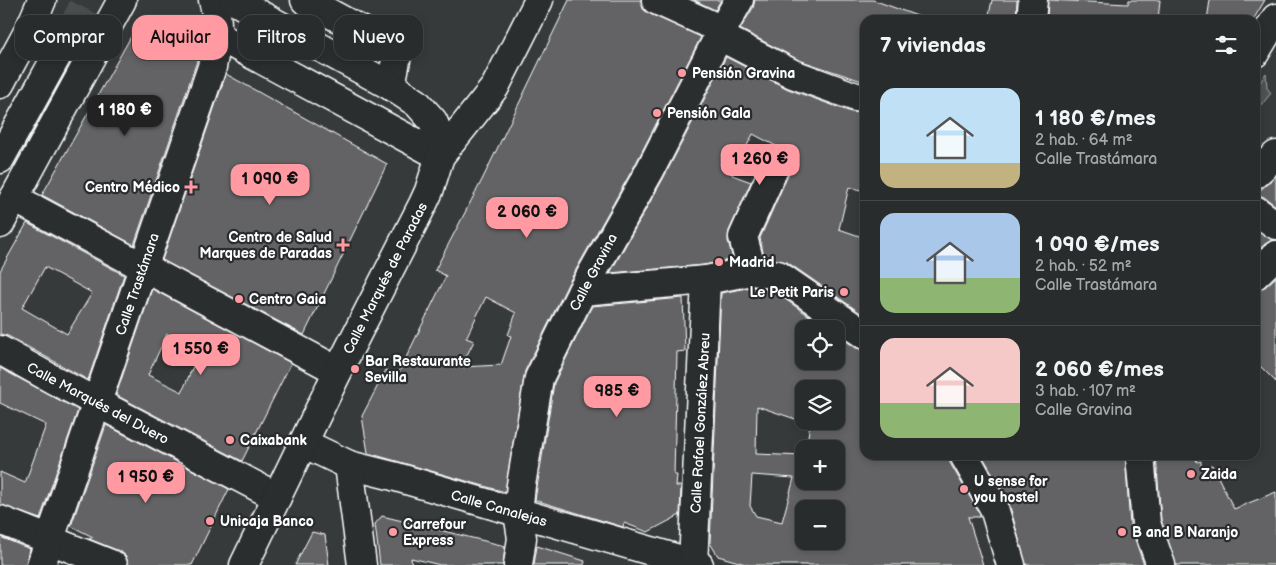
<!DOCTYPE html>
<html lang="es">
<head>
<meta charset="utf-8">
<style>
  :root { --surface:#292c2c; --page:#313434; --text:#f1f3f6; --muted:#a5a7a9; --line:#454848; --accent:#ff9aa2 }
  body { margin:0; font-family:"Balsamiq Sans",sans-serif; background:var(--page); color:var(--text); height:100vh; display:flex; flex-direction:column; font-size:19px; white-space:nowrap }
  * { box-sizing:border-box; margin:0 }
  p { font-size:16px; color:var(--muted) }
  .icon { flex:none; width:28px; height:28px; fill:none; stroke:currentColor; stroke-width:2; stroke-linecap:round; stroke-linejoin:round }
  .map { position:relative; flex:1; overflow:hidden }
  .drawer { position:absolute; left:860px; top:15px; width:400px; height:445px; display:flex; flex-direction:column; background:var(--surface); border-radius:15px; box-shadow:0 2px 8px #0003,0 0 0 1px var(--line) }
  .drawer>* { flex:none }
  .banner { position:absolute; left:15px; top:15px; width:475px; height:45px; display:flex; gap:10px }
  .fabs { position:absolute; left:795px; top:320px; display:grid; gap:10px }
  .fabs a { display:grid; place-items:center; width:50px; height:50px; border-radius:10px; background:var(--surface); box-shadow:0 2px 8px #0003,0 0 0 1px var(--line); font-size:25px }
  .price { position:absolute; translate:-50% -42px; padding:0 11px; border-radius:10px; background:var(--accent); color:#111; font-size:16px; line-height:32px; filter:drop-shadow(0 1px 2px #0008) }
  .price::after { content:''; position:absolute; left:50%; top:30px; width:15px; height:11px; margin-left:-8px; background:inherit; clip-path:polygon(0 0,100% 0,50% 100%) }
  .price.active { background:#222; color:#fff }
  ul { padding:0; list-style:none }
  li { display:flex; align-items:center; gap:15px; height:125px; padding:0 20px }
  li+li { border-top:1px solid var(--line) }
  li span { display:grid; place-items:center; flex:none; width:140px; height:100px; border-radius:15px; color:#555 }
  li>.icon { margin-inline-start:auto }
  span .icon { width:60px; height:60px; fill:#fffc; stroke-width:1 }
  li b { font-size:21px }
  h2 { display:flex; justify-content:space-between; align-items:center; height:60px; padding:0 20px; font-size:21px }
  .chip { padding:0 18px; border-radius:15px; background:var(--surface); box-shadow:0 2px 8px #0003,0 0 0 1px var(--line); font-size:18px; line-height:45px }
  .chip.active { background:var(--accent); color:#111 }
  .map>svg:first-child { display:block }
  .green { fill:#505354; stroke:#a8a9aa }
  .building { fill:#636465; stroke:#fff; fill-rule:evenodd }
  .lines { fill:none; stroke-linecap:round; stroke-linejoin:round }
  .major-tunnel { stroke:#4b4e4f; stroke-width:28; stroke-dasharray:28 14; stroke-linecap:butt }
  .minor-casing { stroke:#fff; stroke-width:31 }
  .major-casing { stroke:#fff; stroke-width:31 }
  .minor { stroke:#2a2d2e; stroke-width:28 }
  .major { stroke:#2a2d2e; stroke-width:28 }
  .poi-dot { fill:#ff9aa2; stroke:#2a2d2e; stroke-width:2 }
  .labels { text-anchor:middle; stroke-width:4.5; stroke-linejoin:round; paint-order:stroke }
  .poi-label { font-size:14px; font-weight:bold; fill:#fff; stroke:#2a2d2e; text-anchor:start }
  .street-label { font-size:14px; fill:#fff; stroke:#2a2d2e }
</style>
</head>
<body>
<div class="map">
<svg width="1276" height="565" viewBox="0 0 1276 565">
  <rect width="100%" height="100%" fill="#373a3b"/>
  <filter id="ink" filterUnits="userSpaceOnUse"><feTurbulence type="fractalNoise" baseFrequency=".02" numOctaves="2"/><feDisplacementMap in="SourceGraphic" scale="10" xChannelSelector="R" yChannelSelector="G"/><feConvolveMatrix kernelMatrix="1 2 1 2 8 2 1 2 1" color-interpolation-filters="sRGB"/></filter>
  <g filter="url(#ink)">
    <!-- green -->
    <path class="green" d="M 1266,73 L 1267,88 L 1271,93 L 1256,112 L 1255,91 Z"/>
    <!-- building -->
    <g class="building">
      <path d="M 569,0 L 641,0 L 643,9 L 650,14 L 701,37 L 635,165 L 568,284 L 525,371 L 505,492 L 368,453 L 362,416 L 386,370 L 397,376 L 446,276 L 435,270 L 482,180 ZM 486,297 L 516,313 L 508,335 L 511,336 L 501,365 L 461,367 L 474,341 L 466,338 Z"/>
      <path d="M 694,0 L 721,0 L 715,10 Z"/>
      <path d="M 755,0 L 873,0 L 923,18 L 922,20 L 865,20 L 865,82 L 799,60 L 740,29 L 753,8 Z"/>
      <path d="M 992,0 L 1017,0 L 1016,20 L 988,20 Z"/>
      <path d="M 1048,0 L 1128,4 L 1129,0 L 1160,0 L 1158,20 L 1047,20 Z"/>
      <path d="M 1210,0 L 1265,0 L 1253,20 L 1207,20 Z"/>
      <path d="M 138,24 L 198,58 L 134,245 L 42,195 Z"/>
      <path d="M 726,57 L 788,89 L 851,112 L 865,113 L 865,191 L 849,187 L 839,229 L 865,238 L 865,316 L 787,262 L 764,257 L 760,238 L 791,168 L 793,161 L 791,155 L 784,148 L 776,146 L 753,134 L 732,175 L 751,182 L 729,231 L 728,241 L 733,259 L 704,265 L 610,273 L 663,179 Z"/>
      <path d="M 226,74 L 387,164 L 304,335 L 162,260 Z"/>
      <path d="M 1276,176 L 1276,206 L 1264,197 L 1256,194 Z"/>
      <path d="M 27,223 L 124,275 L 88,380 L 8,336 L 0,334 L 0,271 ZM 45,267 L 92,293 L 67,334 L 22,308 Z"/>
      <path d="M 1255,229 L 1272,240 L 1265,244 L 1255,253 Z"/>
      <path d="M 1276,277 L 1276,382 L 1255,361 L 1255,290 L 1265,287 Z"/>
      <path d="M 752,287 L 772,290 L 828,329 L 804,329 L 804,361 L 836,361 L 836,334 L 856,348 L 865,350 L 865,455 L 948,455 L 950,463 L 980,514 L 980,517 L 968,517 L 983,565 L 749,565 L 718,556 L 710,543 L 721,293 ZM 804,389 L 836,389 L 836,421 L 804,421 ZM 757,406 L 810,424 L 806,449 L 836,449 L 836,481 L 804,481 L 804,456 L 756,454 ZM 752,475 L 794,478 L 782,522 L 756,516 L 750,506 ZM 804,509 L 836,509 L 836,541 L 804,541 Z"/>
      <path d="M 152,289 L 291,363 L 242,461 L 116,395 ZM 167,334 L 200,350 L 182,392 L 148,375 Z"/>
      <path d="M 683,298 L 685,351 L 677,352 L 674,475 L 677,475 L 676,486 L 681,486 L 680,515 L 648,532 L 624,523 L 623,527 L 535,500 L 554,383 L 592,306 Z"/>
      <path d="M 0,368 L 78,410 L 40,519 L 0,505 L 0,472 L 25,483 L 46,425 L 0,403 Z"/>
      <path d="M 106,425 L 229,489 L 192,565 L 128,565 L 126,556 L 119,551 L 89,539 L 93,537 L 71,526 Z"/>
      <path d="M 982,455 L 1125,455 L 1130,525 L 1144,565 L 1026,565 L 1009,503 Z"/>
      <path d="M 1156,455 L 1195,455 L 1197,462 L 1201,461 L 1201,467 L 1212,465 L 1234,509 L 1276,492 L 1276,565 L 1176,565 L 1161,520 Z"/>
      <path d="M 382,516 L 505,546 L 503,565 L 440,565 L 411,558 L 412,565 L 380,565 L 375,524 Z"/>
      <path d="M 312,532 L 325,535 L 329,565 L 295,565 Z"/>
      <path d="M 0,537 L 30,549 L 26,565 L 0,565 Z"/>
      <path d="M 537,546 L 585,561 L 584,565 L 534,565 Z"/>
    </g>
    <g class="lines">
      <!-- major-tunnel -->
      <path class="major-tunnel" d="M 70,32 L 86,0"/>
      <!-- minor casing -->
      <g class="minor-casing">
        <g id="minor">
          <path d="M 305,0 L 398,50 L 391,86"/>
          <path d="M 656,0 L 722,30 L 729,41 L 793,74 L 856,97 L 865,98"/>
          <path d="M 1031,20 L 1033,0"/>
          <path d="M 218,36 L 440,156"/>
          <path d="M 1255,53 L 1276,18"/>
          <path d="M 1255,174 L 1276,155"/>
          <path d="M 14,198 L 338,371"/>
          <path d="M 1255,210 L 1276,225"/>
          <path d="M 0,224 L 122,0"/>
          <path d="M 752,271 L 743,237 L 777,162"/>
          <path d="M 1255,275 L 1276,255"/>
          <path d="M 582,291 L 706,280 L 752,271 L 778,275 L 865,335"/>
          <path d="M 0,350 L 52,379 L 277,497"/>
          <path d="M 303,443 L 349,465 L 393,476 L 699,565"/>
          <path d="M 964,455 L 994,508 L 1011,565"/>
          <path d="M 1140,455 L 1146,523 L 1161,565"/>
          <path d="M 349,465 L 362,565"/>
          <path d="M 0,520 L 113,565"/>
          <path d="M 41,565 L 212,67 C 217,42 220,25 213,0"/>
          <path d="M 518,565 L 522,538 L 518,513 L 521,485 L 539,378 L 582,291 L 649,172 L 722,30 L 739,0"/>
          <path d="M 693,565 L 706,280"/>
        </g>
      </g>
      <!-- major casing -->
      <g class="major-casing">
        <g id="major">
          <path d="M 233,0 L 391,86 L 417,103 L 433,121 L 440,137 L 440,156"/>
          <path d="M 0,84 L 30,28 L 42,0"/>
          <path d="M 0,159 L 70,32"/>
          <path d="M 244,565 L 338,371 L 423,204 L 429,191 L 440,156 L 495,87 L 539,0"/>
        </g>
      </g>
      <!-- minor -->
      <use href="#minor" class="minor"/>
      <!-- major -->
      <use href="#major" class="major"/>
    </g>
  </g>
  <!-- markers -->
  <g class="poi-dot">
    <circle cx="682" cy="73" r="5"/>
    <circle cx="657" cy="113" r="5"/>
    <path d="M188.5 179.5h5v5h5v5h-5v5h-5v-5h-5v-5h5z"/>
    <path d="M340.5 237.5h5v5h5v5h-5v5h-5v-5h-5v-5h5z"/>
    <circle cx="719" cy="262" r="5"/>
    <circle cx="844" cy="292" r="5"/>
    <circle cx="239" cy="299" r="5"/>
    <circle cx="355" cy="369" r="5"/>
    <circle cx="230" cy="440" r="5"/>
    <circle cx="1191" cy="474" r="5"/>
    <circle cx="964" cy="489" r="5"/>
    <circle cx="210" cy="521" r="5"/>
    <circle cx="393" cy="532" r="5"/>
    <circle cx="1122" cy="532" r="5"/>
  </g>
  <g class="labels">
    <!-- poi labels -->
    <g class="poi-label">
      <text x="692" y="78">Pensión Gravina</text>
      <text x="667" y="118">Pensión Gala</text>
      <text x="180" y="192" text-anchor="end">Centro Médico</text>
      <text x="332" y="242" text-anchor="end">Centro de Salud<tspan x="332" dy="16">Marques de Paradas</tspan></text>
      <text x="729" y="267">Madrid</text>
      <text x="834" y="297" text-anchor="end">Le Petit Paris</text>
      <text x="249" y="304">Centro Gaia</text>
      <text x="365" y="366">Bar Restaurante<tspan x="365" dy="16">Sevilla</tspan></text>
      <text x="240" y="445">Caixabank</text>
      <text x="1201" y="479">Zaida</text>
      <text x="974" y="486">U sense for<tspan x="974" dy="16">you hostel</tspan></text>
      <text x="220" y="526">Unicaja Banco</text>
      <text x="403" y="529">Carrefour<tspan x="403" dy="16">Express</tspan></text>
      <text x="1132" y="537">B and B Naranjo</text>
    </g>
    <!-- street labels -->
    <g class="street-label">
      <text transform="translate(593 272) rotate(-62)" y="5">Calle Gravina</text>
      <text transform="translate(385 278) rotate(-63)" y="5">Calle Marqués de Paradas</text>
      <text transform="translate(137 284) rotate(-71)" y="5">Calle Trastámara</text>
      <text transform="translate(98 403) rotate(28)" y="5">Calle Marqués del Duero</text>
      <text transform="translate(700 423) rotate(-87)" y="5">Calle Rafael González Abreu</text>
      <text transform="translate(499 508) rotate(16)" y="5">Calle Canalejas</text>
    </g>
  </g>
</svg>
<div class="fabs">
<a><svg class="icon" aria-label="locate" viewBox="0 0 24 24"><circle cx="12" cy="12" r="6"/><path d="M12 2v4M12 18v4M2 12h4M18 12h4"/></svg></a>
<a><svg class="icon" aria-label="layers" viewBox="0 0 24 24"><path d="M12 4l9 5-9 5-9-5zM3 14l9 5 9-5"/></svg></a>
<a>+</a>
<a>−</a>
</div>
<b class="price active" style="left:125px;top:137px">1 180 €</b>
<b class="price" style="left:760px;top:186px">1 260 €</b>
<b class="price" style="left:270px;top:206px">1 090 €</b>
<b class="price" style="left:527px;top:239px">2 060 €</b>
<b class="price" style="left:201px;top:376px">1 550 €</b>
<b class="price" style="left:617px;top:418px">985 €</b>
<b class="price" style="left:146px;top:504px">1 950 €</b>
<div class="banner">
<a class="chip">Comprar</a>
<a class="chip active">Alquilar</a>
<a class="chip">Filtros</a>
<a class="chip">Nuevo</a>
</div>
<section class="drawer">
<h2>7 viviendas<svg class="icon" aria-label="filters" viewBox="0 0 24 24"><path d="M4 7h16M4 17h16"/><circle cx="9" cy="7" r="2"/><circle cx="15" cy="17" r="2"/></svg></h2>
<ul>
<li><span style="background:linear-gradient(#bfe0f5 75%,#c2b280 0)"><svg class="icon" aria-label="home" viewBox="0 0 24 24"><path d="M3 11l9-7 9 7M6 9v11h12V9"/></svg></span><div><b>1 180 €/mes</b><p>2 hab. · 64 m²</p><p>Calle Trastámara</p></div></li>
<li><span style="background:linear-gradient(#a9c7e8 65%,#8fb573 0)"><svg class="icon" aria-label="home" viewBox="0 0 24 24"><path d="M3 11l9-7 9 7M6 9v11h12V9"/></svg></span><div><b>1 090 €/mes</b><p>2 hab. · 52 m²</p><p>Calle Trastámara</p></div></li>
<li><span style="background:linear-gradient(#f6c9c9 65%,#8fb573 0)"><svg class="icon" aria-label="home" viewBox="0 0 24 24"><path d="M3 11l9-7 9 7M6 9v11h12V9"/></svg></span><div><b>2 060 €/mes</b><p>3 hab. · 107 m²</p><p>Calle Gravina</p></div></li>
</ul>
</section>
</div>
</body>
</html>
